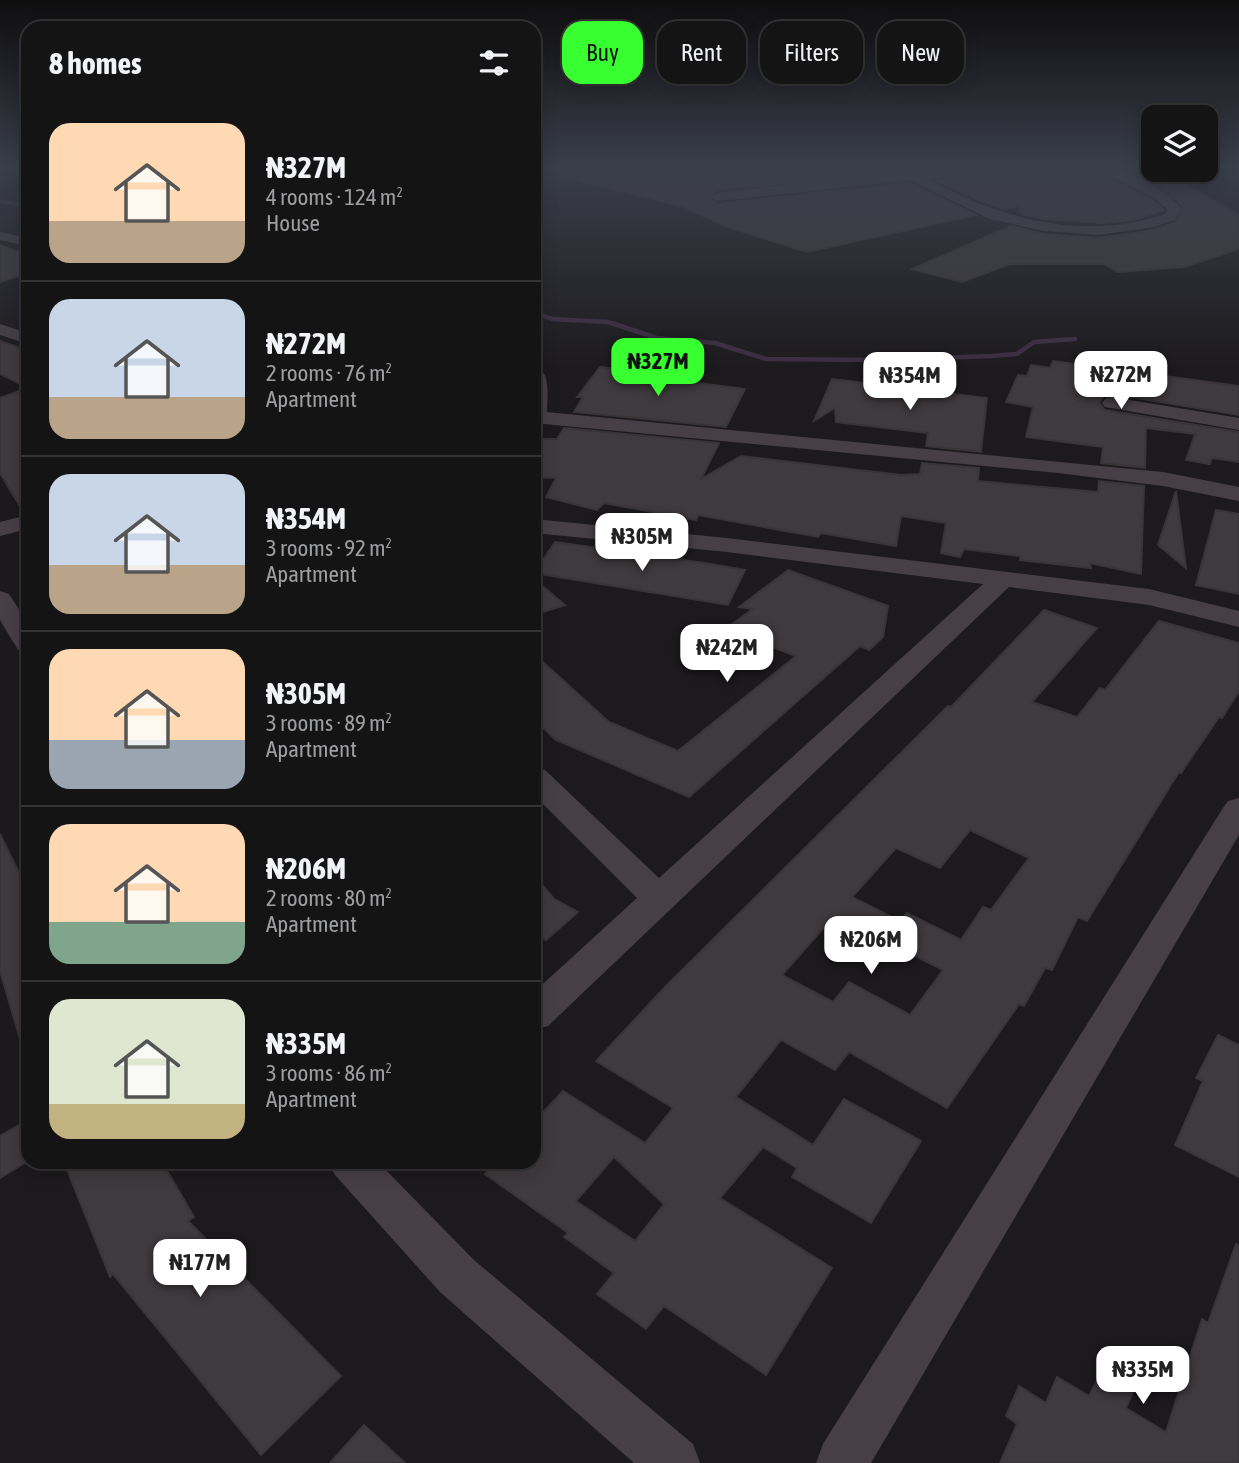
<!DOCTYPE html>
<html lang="en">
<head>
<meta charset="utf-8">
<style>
  :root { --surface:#151415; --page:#222122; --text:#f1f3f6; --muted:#9d9ea0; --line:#343334; --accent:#38ff2f }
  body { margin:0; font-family:"Asap Condensed",sans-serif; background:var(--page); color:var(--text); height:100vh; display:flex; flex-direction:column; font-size:26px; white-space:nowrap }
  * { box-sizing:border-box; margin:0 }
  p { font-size:23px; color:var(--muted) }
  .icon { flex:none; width:38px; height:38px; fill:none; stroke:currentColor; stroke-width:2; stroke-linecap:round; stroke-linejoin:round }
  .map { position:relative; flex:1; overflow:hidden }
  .side { position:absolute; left:21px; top:21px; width:520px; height:1148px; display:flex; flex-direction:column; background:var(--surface); border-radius:21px; box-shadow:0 4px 18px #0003,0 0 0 2px var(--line) }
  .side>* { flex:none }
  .guide { position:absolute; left:562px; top:21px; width:572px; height:63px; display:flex; gap:14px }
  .fabs { position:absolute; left:1141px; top:105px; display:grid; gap:14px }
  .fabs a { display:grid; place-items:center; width:77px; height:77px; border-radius:14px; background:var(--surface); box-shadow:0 4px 18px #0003,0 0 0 2px var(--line); font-size:35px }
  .price { position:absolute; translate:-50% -60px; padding:0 16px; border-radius:14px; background:#fff; color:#222; font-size:23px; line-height:46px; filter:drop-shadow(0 2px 4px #0008) }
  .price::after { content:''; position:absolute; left:50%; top:42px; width:21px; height:16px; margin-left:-10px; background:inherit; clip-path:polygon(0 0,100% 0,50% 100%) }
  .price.current { background:var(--accent); color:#111 }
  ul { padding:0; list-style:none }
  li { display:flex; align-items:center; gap:21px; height:175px; padding:0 28px }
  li+li { border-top:2px solid var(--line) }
  li span { display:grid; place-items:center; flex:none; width:196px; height:140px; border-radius:21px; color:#555 }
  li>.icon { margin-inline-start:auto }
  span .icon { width:84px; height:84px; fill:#fffc; stroke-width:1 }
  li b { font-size:30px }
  h2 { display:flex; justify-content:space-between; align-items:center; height:84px; padding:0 28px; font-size:30px }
  .tag { padding:0 24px; border-radius:21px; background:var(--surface); box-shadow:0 4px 18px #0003,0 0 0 2px var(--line); font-size:24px; line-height:63px }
  .tag.current { background:var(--accent); color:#111 }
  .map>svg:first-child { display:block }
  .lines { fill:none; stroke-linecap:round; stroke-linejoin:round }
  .stream-far1 { stroke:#3d2e42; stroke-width:3.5 }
  .stream { stroke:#3d2e42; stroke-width:4.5 }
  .building { fill:#3f3a3d; stroke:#393437; stroke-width:2; fill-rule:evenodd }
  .street { fill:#473f46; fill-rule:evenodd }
</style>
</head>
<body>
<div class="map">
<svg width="1239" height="1463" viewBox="0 0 1239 1463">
  <rect width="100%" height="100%" fill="#1c1a1c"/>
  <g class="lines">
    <!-- stream-far1 -->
    <path class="stream-far1" d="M 0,201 L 28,207"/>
    <!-- stream -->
    <path class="stream" d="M 534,312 L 552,319 L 608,322 L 657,338 L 715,343 L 766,359 L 877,360 L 992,356 L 1017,354 L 1034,342 L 1075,339"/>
  </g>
  <!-- building -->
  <g class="building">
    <path d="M 677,165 L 713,165 L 718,169 L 751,165 L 958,165 L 718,190 L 709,198 L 718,204 L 910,183 L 976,215 L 807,252 L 728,227 L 684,207 L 580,181 L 580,176 L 684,171 Z"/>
    <path d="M 1161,171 L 1239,215 L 1239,249 L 1184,267 L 1118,272 L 1104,264 L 1010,264 L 962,282 L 912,269 L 1011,226 L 1044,234 L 1099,238 L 1154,230 L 1176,222 L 1184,207 L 1164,190 L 1133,173 Z"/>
    <path d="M 1069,172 L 1101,175 L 1152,199 L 1164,210 L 1134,220 L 1103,223 L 1043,219 L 1021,214 L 1018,206 L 1004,209 L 984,202 L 935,180 Z"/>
    <path d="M 0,245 L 28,255 L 28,273 L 0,282 Z"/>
    <path d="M 0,341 L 28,351 L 28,388 L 0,374 Z"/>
    <path d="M 1053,361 L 1239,386 L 1239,415 L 1112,394 L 1104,396 L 1099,403 L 1105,410 L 1239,432 L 1239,462 L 1212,458 L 1210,464 L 1186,460 L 1195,434 L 1146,428 L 1145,468 L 1101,463 L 1103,447 L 1026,437 L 1033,407 L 1006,402 L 1018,375 L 1027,376 L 1031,365 L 1050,368 Z"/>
    <path d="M 600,367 L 694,378 L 691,382 L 745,389 L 726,427 L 574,412 L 583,397 L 577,397 Z"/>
    <path d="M 832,379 L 987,398 L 981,452 L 926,446 L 928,433 L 836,422 L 835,408 L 814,421 Z"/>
    <path d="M 28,388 L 28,513 L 24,513 L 0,473 L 0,398 Z"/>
    <path d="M 564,428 L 719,443 L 701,479 L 741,456 L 901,475 L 920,474 L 922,463 L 979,468 L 978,481 L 1098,492 L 1099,481 L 1144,486 L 1141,574 L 1090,563 L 1091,568 L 1020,560 L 1020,556 L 964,549 L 960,557 L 941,553 L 946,523 L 901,516 L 896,546 L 821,533 L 818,537 L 698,515 L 696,520 L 604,503 L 597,510 L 546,497 L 556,478 L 534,477 L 534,439 L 557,439 Z"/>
    <path d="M 1176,491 L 1186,568 L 1158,545 Z"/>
    <path d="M 1216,510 L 1239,514 L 1239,594 L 1196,585 Z"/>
    <path d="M 555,542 L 711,564 L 745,570 L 728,605 L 534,573 Z"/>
    <path d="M 788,570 L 888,606 L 883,637 L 869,650 L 860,646 L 689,797 L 556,740 L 534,719 L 534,654 L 609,722 L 678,751 L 796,656 L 725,629 L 753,609 L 739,607 Z"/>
    <path d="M 534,579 L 565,605 L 534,615 Z"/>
    <path d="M 1044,610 L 1097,628 L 1032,702 L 1077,717 L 1100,688 L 1105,690 L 1159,621 L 1239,643 L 1239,691 L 1222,718 L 1219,717 L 1181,773 L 1179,772 L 1087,921 L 1078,917 L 1052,970 L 1045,968 L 1024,1006 L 1019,1004 L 947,1108 L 849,1052 L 835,1070 L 781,1040 L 736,1097 L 813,1145 L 844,1099 L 921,1141 L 871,1223 L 792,1177 L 797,1168 L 763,1147 L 720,1198 L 832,1268 L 766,1375 L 664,1306 L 646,1329 L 597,1294 L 614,1273 L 564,1237 L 568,1233 L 485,1174 L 496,1162 L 534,1162 L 534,1122 L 563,1091 L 645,1143 L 673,1108 L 596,1061 L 664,988 L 948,706 L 951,707 ZM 970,830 L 1029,858 L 991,910 L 983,907 L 961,940 L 907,913 L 900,921 L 852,897 L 896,848 L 940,868 ZM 826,925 L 867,946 L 876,936 L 943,970 L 910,1015 L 849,982 L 833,1002 L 782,975 ZM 614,1157 L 664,1204 L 635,1241 L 576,1201 Z"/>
    <path d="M 0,834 L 28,891 L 28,1045 L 22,1046 L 0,971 Z"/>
    <path d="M 534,875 L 554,899 L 578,912 L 546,940 L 534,933 Z"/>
    <path d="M 1218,1035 L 1239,1045 L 1239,1177 L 1175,1145 L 1203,1081 L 1196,1078 Z"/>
    <path d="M 28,1120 L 28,1161 L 0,1178 L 0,1136 Z"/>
    <path d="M 64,1162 L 162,1162 L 194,1217 L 188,1221 L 341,1376 L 261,1455 L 113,1274 L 110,1277 Z"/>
    <path d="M 1236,1244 L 1239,1245 L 1239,1463 L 1000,1463 L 1017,1424 L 1006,1416 L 1019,1386 L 1046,1403 L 1057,1377 L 1089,1396 L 1112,1352 L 1142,1372 L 1126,1408 L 1166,1432 L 1202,1319 L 1208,1323 Z"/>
    <path d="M 364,1425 L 405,1463 L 330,1463 Z"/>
  </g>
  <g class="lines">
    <!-- street -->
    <g class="street">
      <path d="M 993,165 L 1047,165 L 1041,169 L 926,178 C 1000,219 1083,242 1165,214 L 1168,210 L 1153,197 L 1087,165 C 1118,165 1162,185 1182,209 L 1175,220 L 1154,227 L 1099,235 L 1044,231 L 990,219 L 910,180 L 718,201 L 711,197 L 718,193 L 850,177 Z"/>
      <path d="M 0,232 L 28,238 L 28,246 L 0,240 Z"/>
      <path d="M 0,324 L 28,333 L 28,344 L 0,335 Z"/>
      <path d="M 534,366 C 552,371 547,397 547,412 L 1163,472 L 1239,487 L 1239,501 L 1163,486 L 1058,473 L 534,423 Z"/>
      <path d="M 1112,397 L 1239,418 L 1239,430 L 1105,407 L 1102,403 L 1105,399 Z"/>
      <path d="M 28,515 L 28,529 L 0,536 L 0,522 Z"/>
      <path d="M 534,519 L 727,538 L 1149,589 L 1239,611 L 1239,627 L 1149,605 L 1009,587 L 548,1026 L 534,1030 L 534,992 L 637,898 L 534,795 L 534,767 L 545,770 L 659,878 L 983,584 L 727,552 L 534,533 Z"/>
      <path d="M 0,591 L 9,594 L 28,623 L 28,652 L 18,650 L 0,620 Z"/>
      <path d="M 1239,798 L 1239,835 L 871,1463 L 816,1463 L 823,1444 L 1223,808 L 1228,801 Z"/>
      <path d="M 328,1162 L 378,1162 L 474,1260 L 693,1444 L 700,1463 L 634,1463 L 440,1292 L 335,1175 Z"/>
    </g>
  </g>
  <!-- sky -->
  <linearGradient id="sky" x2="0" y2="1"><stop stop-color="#0f0e0f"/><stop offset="0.45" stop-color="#3a3e4b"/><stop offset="1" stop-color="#3a3e4b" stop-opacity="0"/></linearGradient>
  <rect width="1239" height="370" fill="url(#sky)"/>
</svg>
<div class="fabs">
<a><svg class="icon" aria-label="layers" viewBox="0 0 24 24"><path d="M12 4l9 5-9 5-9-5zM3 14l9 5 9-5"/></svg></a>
</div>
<b class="price current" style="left:658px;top:398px">₦327M</b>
<b class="price" style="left:1121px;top:411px">₦272M</b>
<b class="price" style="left:910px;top:412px">₦354M</b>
<b class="price" style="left:642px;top:573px">₦305M</b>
<b class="price" style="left:727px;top:684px">₦242M</b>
<b class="price" style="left:871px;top:976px">₦206M</b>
<b class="price" style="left:200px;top:1299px">₦177M</b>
<b class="price" style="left:1143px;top:1406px">₦335M</b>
<div class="guide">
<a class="tag current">Buy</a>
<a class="tag">Rent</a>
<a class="tag">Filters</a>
<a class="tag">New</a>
</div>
<section class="side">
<h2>8 homes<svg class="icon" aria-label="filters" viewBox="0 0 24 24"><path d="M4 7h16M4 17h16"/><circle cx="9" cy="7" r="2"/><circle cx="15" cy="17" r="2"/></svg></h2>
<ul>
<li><span style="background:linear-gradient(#ffd9b3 70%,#b9a48a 0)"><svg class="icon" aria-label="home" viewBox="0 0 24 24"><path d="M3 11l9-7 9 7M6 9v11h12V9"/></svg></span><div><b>₦327M</b><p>4 rooms · 124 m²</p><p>House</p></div></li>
<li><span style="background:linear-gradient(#c9d6e8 70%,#b9a48a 0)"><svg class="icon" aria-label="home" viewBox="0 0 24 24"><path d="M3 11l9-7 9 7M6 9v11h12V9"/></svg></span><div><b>₦272M</b><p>2 rooms · 76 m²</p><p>Apartment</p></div></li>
<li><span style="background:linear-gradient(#c9d6e8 65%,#b9a48a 0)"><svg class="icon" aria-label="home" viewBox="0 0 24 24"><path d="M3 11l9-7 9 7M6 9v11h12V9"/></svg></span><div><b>₦354M</b><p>3 rooms · 92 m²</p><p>Apartment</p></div></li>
<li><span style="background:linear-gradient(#ffd9b3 65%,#9aa5b1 0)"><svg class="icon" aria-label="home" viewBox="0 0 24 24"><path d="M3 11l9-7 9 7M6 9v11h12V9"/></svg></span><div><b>₦305M</b><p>3 rooms · 89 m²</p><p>Apartment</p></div></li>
<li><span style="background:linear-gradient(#ffd9b3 70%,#7fa58c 0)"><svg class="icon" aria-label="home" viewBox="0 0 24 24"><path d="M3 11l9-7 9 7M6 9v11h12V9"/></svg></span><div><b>₦206M</b><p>2 rooms · 80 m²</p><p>Apartment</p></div></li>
<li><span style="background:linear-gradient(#dfe7d0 75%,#c2b280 0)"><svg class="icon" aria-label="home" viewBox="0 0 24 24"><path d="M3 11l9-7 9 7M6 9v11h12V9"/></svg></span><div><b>₦335M</b><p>3 rooms · 86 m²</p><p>Apartment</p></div></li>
</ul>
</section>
</div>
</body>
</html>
